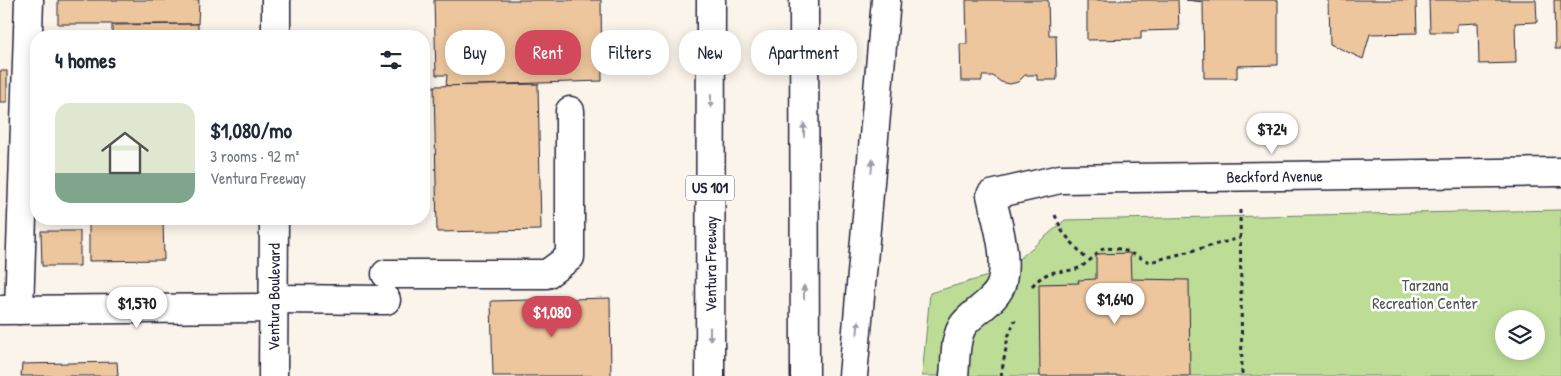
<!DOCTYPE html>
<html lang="en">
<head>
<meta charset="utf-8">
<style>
  :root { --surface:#fff; --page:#f6f6f7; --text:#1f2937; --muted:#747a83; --line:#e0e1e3; --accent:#d1495b }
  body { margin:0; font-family:"Patrick Hand",sans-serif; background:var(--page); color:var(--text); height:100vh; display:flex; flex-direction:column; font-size:19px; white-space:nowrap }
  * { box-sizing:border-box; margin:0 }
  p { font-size:16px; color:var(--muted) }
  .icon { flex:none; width:28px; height:28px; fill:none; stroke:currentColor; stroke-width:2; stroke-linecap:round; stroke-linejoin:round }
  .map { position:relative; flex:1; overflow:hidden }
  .side { position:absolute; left:30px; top:30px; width:400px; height:195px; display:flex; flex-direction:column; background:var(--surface); border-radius:20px; box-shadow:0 2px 12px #0003 }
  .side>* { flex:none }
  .hud { position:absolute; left:445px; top:30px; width:475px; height:45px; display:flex; gap:10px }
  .fabs { position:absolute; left:1495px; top:310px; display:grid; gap:10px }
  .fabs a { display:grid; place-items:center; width:50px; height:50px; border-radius:50%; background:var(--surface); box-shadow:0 2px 12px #0003; font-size:25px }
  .price { position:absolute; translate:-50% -42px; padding:0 11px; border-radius:18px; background:#fff; color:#222; font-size:16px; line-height:32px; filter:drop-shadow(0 1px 2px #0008) }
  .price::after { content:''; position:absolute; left:50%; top:30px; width:15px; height:11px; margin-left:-8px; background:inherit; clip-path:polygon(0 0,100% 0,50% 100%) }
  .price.active { background:var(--accent); color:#fff }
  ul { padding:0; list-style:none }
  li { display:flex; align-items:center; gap:15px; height:125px; padding:0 25px }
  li+li { border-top:1px solid var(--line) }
  li span { display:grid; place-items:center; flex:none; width:140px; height:100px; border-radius:15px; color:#555 }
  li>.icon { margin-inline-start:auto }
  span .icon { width:60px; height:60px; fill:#fffc; stroke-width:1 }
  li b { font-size:21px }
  h2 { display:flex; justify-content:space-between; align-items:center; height:60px; padding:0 25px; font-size:21px }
  .pill { padding:0 18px; border-radius:20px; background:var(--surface); box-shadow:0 2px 12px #0003; font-size:18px; line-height:45px }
  .pill.active { background:var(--accent); color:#fff }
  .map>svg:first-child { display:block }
  .green { fill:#bddd96; stroke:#708068; fill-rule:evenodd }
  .building { fill:#edc69d; stroke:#22223b }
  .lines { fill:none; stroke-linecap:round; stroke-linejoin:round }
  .minor-casing { stroke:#22223b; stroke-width:31 }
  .major-casing { stroke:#22223b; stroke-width:31 }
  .highway-casing { stroke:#22223b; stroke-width:31 }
  .path { stroke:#22223b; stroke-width:3; stroke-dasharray:4 4; stroke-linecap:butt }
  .minor { stroke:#fff; stroke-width:28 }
  .major { stroke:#fff; stroke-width:28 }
  .highway { stroke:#fff; stroke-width:28 }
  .oneway { fill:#9c9ca7 }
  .labels { text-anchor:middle; stroke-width:5; stroke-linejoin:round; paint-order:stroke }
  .shield { fill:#fff; stroke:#646476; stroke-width:1 }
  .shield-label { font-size:15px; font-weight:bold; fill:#22223b }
  .street-label { font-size:16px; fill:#22223b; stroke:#fff }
  .park-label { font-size:16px; fill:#505a56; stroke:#fff }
</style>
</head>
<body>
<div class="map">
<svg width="1561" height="376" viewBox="0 0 1561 376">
  <rect width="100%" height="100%" fill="#fbf4eb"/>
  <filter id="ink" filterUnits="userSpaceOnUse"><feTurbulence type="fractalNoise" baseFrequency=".02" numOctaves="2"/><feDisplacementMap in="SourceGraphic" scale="10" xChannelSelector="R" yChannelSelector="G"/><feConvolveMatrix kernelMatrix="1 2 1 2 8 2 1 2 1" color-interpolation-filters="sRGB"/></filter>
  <g filter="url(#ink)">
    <!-- green -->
    <path class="green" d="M 1561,210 L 1561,376 L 922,376 L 930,293 L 1005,271 L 1065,220 ZM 1504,319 L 1536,319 L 1536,351 L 1504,351 Z"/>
    <!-- building -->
    <g class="building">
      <path d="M 58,0 L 199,0 L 198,24 L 58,24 Z"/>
      <path d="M 434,0 L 601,0 L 602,81 L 446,86 L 447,75 L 436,75 Z"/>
      <path d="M 966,0 L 1048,0 L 1049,35 L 1056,35 L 1057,80 L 1037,80 L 1037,75 L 1025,75 L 1018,82 L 1010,84 L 1001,82 L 993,76 L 982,76 L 982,81 L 961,81 L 960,44 L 967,44 Z"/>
      <path d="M 1087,0 L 1178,0 L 1179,30 L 1141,31 L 1141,39 L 1087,40 Z"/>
      <path d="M 1186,0 L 1278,0 L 1278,65 L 1237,66 L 1237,78 L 1204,78 L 1203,2 Z"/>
      <path d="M 1329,0 L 1416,0 L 1417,33 L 1370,34 L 1363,59 L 1330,44 Z"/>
      <path d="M 1429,0 L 1536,0 L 1537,22 L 1515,23 L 1516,63 L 1479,64 L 1478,23 L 1457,24 L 1457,32 L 1430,32 Z"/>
      <path d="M 1554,0 L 1561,0 L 1561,49 L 1555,49 Z"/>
      <path d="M 198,24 L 198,36 L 112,36 L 112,25 Z"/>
      <rect x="0" y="71" width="7" height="31"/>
      <path d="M 538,84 L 541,230 L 437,232 L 434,86 Z"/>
      <path d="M 89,219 L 163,219 L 164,260 L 89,261 Z"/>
      <path d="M 41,231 L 80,231 L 80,266 L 42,266 Z"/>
      <path d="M 1130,253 L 1131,279 L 1189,280 L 1190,376 L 1040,376 L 1039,284 L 1079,283 L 1078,280 L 1096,279 L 1096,254 Z"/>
      <path d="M 610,298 L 611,376 L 493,376 L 491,301 Z"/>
      <path d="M 117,362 L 118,376 L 21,376 L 22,364 Z"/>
    </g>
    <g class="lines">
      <!-- minor casing -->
      <g class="minor-casing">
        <g id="minor">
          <path d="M 386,274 L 547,274 L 570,257 L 570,111"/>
          <path d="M 273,299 L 386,300"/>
          <path d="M 1,310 L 274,308"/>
          <path d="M 19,310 L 29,0"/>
          <path id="s1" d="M 954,376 C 956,360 954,337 964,324 C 975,310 998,300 1002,282 C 1008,254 997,223 991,195 L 1060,179 L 1561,172"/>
        </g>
      </g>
      <!-- major casing -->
      <g class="major-casing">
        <g id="major">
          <path d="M 276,36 L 276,0"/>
          <path id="s2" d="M 273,376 L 274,219"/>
        </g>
      </g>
      <!-- highway casing -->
      <g class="highway-casing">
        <g id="highway">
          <path d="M 804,0 L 805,376"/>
          <path id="s3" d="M 710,376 L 711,0"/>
          <path d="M 853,376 L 886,0"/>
        </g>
      </g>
      <!-- path -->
      <g class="path">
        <path d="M 1240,210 L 1242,376"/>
        <path d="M 1055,215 L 1062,231 L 1087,260"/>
        <path d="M 1032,286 C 1050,266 1060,275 1079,268 C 1083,267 1099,252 1104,248 L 1121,249 L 1150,262 L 1240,238"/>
        <path d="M 1001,376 L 1008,337 L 1015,320"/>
      </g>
      <!-- minor -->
      <use href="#minor" class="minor"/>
      <!-- major -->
      <use href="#major" class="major"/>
      <!-- highway -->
      <use href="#highway" class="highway"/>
    </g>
    <!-- one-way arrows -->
    <defs><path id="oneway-solid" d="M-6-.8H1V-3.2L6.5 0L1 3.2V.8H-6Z" transform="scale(1.25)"/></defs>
    <g class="oneway">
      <use href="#oneway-solid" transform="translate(711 101) rotate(90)"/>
      <use href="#oneway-solid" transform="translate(804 130) rotate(-90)"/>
      <use href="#oneway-solid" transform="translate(872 166) rotate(-85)"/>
      <use href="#oneway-solid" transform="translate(804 292) rotate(-90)"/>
      <use href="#oneway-solid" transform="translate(858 327) rotate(-85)"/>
      <use href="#oneway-solid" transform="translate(710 334) rotate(90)"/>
    </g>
  </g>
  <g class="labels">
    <!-- shield labels -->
    <rect class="shield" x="686" y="175.5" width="48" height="25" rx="4"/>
    <g class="shield-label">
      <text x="710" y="193">US 101</text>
    </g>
    <!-- street labels -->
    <g class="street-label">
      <text dy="6" stroke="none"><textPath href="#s1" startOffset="485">Beckford Avenue</textPath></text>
      <text dy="6" stroke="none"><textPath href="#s3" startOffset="112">Ventura Freeway</textPath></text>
      <text dy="6" stroke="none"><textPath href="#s2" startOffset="79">Ventura Boulevard</textPath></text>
    </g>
    <!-- park labels -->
    <g class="park-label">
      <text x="1425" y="291">Tarzana<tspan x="1425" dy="18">Recreation Center</tspan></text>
    </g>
  </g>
</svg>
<div class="fabs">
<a><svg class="icon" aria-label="layers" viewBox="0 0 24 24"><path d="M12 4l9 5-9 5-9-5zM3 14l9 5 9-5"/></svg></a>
</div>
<b class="price" style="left:1272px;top:155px">$724</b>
<b class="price" style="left:1115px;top:325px">$1,640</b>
<b class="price" style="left:137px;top:329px">$1,570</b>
<b class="price active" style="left:552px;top:338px">$1,080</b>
<div class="hud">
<a class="pill">Buy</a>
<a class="pill active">Rent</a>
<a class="pill">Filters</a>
<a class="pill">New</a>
<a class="pill">Apartment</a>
</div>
<section class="side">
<h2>4 homes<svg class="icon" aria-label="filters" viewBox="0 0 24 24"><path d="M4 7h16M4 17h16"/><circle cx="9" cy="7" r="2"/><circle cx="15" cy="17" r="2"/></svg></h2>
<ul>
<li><span style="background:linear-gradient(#dfe7d0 70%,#7fa58c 0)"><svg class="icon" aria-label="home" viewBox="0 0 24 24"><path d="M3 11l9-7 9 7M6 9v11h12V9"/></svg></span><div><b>$1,080/mo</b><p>3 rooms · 92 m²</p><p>Ventura Freeway</p></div></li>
</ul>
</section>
</div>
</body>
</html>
